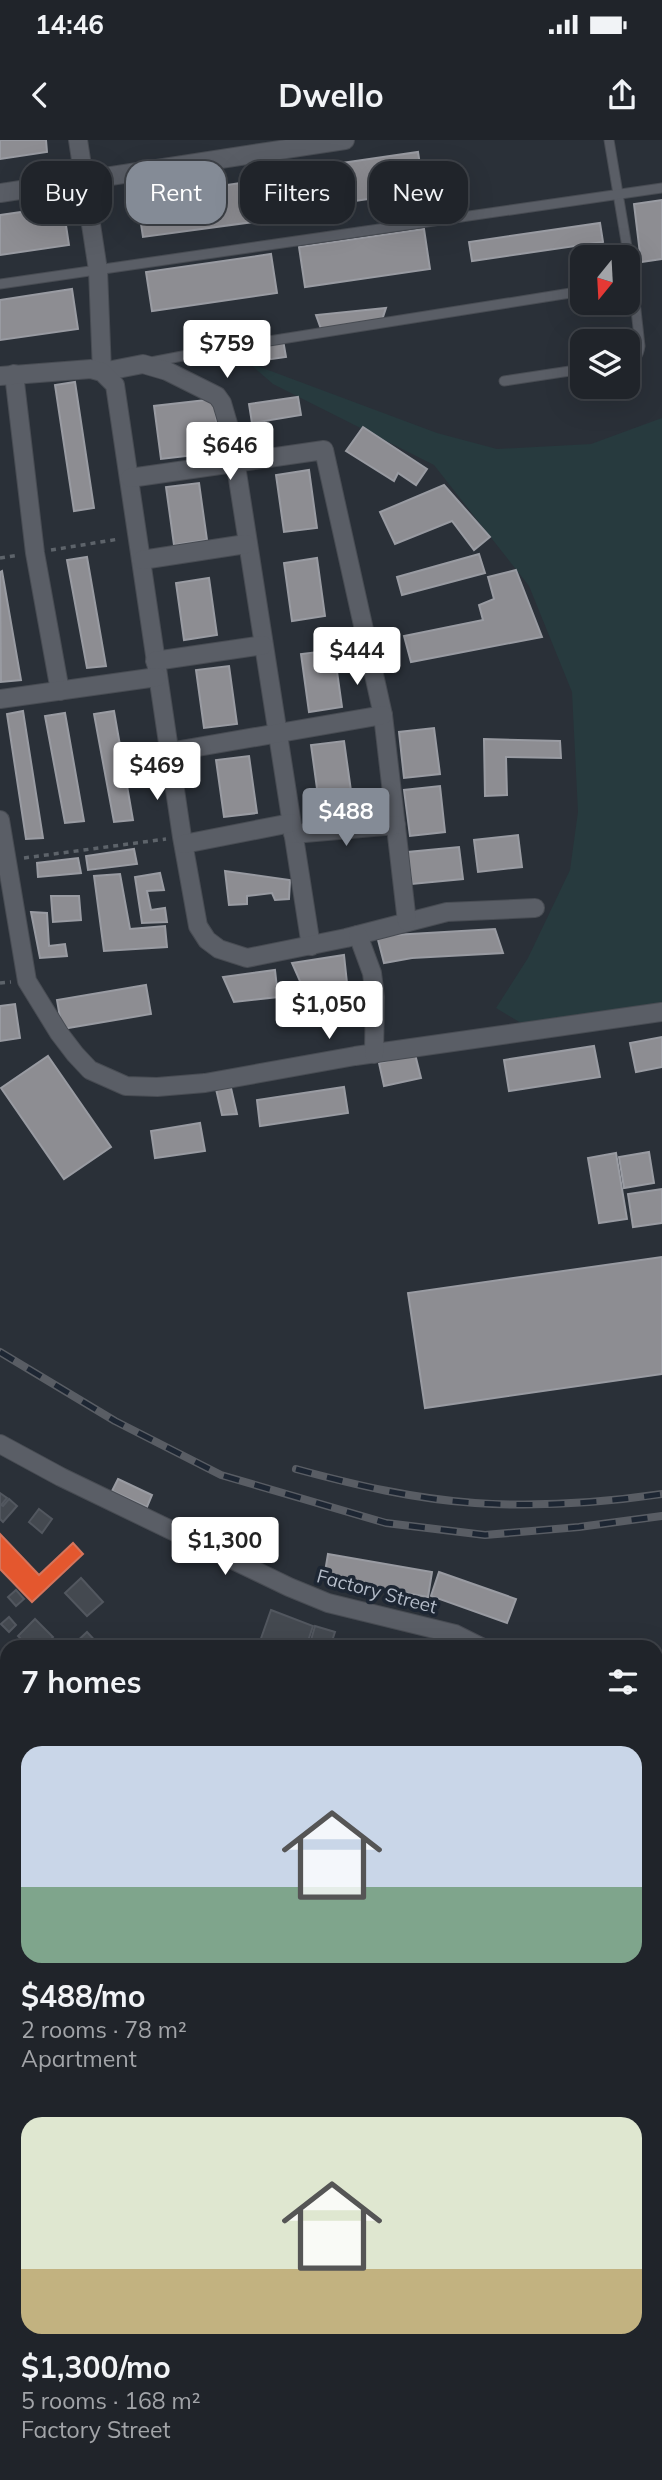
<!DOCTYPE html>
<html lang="en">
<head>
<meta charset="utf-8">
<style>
  :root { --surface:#20242a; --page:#282c32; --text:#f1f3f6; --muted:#a2a4a8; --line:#3d4147; --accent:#848b96 }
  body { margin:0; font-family:Mulish,sans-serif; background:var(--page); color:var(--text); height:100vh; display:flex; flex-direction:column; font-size:26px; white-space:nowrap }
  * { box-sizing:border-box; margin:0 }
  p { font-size:23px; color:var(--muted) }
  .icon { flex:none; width:38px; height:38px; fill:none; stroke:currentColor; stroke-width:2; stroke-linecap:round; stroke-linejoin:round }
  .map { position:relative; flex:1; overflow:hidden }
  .drawer { position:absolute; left:0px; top:1500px; width:663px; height:842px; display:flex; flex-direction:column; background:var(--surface); border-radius:21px 21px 0 0; box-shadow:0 7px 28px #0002,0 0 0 2px var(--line) }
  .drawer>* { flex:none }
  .guide { position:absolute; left:21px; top:21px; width:621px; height:63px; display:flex; gap:14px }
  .needle { width:46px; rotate:198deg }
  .buttons { position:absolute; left:570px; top:105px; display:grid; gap:14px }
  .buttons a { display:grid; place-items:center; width:70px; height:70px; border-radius:14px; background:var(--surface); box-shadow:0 7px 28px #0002,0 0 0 2px var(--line); font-size:35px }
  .price { position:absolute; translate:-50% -60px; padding:0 16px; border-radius:7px; background:#fff; color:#222; font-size:23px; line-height:46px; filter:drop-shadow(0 2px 4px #0008) }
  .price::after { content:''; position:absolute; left:50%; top:42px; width:21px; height:16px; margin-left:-10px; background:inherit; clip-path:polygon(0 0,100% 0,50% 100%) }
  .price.selected { background:var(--accent); color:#fff }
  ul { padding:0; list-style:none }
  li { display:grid; align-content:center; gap:14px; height:371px; padding:0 21px }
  li span { display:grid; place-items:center; height:217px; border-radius:21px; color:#555 }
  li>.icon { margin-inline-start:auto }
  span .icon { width:126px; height:126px; fill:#fffc; stroke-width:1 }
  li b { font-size:30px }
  h2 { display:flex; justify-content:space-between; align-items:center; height:84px; padding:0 21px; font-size:30px }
  .tag { padding:0 24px; border-radius:21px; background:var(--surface); box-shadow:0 7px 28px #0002,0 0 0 2px var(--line); font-size:24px; line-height:63px }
  .tag.selected { background:var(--accent); color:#fff }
  .status { display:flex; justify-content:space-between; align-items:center; height:49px; padding:0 35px; background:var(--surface); direction:ltr }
  .status svg { height:19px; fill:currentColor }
  header { display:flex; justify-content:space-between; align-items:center; height:91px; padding:0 21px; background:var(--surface); font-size:32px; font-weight:700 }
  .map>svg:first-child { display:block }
  .green { fill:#273a3e }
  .shops { fill:#e4572e; stroke:#d6755c; stroke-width:2 }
  .industry { fill:#8d8d92; stroke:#999ba2; stroke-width:2 }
  .building { fill:#444950; stroke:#52575f; stroke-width:2 }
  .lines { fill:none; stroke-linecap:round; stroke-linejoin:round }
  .service-casing { stroke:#484c53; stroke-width:11 }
  .minor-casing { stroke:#484c53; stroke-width:20 }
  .secondary-casing { stroke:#484c53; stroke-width:27 }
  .path { stroke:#5d636a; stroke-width:3.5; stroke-dasharray:5 5; stroke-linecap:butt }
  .service { stroke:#5a5e66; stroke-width:9 }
  .minor { stroke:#5a5e66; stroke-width:18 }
  .secondary { stroke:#595d64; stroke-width:24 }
  .rail-casing { stroke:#595d64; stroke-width:8 }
  .rail { stroke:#1d2633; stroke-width:5; stroke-dasharray:16; stroke-linecap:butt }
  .labels { text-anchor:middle; stroke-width:7; stroke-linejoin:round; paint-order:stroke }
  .street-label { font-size:19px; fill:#b4bcc9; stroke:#1d2633 }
</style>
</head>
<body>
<div class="status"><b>14:46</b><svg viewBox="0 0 49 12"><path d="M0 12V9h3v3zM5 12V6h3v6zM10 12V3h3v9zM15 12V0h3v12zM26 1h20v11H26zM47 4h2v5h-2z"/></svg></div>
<header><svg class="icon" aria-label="back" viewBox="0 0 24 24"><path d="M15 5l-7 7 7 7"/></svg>Dwello<svg class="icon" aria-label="share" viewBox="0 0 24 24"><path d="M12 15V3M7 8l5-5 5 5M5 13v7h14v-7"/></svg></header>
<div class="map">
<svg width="662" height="2340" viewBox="0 0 662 2340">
  <rect width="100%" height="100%" fill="#2a3038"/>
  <!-- green -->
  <path class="green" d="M 249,223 L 437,293 L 497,309 L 591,304 L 662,278 L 662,864 L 526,886 L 496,868 L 528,818 L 570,730 L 578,672 L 572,552 L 529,446 L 434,325 L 273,244 Z"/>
  <!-- shops -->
  <g class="shops">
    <path d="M 0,1394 L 39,1435 L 73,1403 L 83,1414 L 32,1462 L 0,1429 Z"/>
    <path d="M 662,1825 L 662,1842 L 656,1847 L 656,1831 Z"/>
    <path d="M 662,1887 L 662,1907 L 656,1912 L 656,1893 Z"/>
    <path d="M 662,1981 L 662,2022 L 656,2016 L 656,1985 Z"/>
    <path d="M 656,2031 L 662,2038 L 662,2087 L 656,2081 Z"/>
    <path d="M 656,2153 L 662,2155 L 662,2186 L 656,2184 Z"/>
    <path d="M 656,2201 L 662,2202 L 662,2233 L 656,2232 Z"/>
    <path d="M 656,2239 L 662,2240 L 662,2276 L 656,2275 Z"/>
    <path d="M 656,2281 L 662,2282 L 662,2315 L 656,2314 Z"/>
    <path d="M 656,2323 L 662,2325 L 662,2340 L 582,2338 L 582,2334 L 656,2334 Z"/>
    <path d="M 489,2334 L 517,2334 L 526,2340 L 486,2340 Z"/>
  </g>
  <!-- industry -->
  <g class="industry">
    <path d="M 0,0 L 46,0 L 47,12 L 0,19 Z"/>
    <path d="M 418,12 L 424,51 L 299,69 L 293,30 Z"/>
    <path d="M 262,40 L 268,80 L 143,97 L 137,58 Z"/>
    <path d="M 662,60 L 662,119 L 641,122 L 634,64 Z"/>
    <path d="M 63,66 L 69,105 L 0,115 L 0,75 Z"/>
    <path d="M 600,83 L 603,102 L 472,121 L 469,102 Z"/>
    <path d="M 424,89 L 430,129 L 305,147 L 299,107 Z"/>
    <path d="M 271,114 L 277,153 L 152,171 L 146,132 Z"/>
    <path d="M 72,149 L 78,189 L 0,200 L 0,160 Z"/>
    <path d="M 386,168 L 382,180 L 321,189 L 316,175 Z"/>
    <path d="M 283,200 L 286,217 L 251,222 L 248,205 Z"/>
    <path d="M 75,242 L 94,368 L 74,371 L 55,245 Z"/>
    <path d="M 298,257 L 301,275 L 252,283 L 249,264 Z"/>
    <path d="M 214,259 L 220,312 L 161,319 L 154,266 Z"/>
    <path d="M 363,287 L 427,329 L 416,345 L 398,333 L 394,341 L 346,311 Z"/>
    <path d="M 309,330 L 317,388 L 284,392 L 276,335 Z"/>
    <path d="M 199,343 L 207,400 L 174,405 L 166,347 Z"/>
    <path d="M 444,345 L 490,397 L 474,410 L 452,381 L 395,404 L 380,372 Z"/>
    <path d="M 479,414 L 485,433 L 402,455 L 397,437 Z"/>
    <path d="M 87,417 L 106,526 L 87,528 L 67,420 Z"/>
    <path d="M 317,418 L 325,476 L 292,481 L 284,423 Z"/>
    <path d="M 516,430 L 542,497 L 411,522 L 404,496 L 483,480 L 479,465 L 494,459 L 488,437 Z"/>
    <path d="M 2,431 L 21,540 L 1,542 L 0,432 Z"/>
    <path d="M 209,438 L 217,495 L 184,500 L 176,443 Z"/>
    <path d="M 334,510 L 342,567 L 309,572 L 301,514 Z"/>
    <path d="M 229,526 L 237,584 L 204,588 L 196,530 Z"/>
    <path d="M 23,571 L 43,698 L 26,699 L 7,574 Z"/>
    <path d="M 114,571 L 133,680 L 114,682 L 94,574 Z"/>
    <path d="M 65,573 L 84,681 L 65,683 L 45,576 Z"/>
    <path d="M 434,588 L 440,634 L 404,638 L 399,592 Z"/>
    <path d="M 484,599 L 560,601 L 561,618 L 506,617 L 507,655 L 485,656 Z"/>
    <path d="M 344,601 L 352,658 L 319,663 L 311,605 Z"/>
    <path d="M 249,616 L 257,673 L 224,677 L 216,620 Z"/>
    <path d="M 440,646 L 445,692 L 410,696 L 404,650 Z"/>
    <path d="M 518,695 L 522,727 L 478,732 L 474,700 Z"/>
    <path d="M 459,707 L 463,739 L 412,744 L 408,712 Z"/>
    <path d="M 134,709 L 137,724 L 88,730 L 86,716 Z"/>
    <path d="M 78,718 L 81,733 L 38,737 L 37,723 Z"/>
    <path d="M 225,731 L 290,740 L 289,759 L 275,760 L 272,753 L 247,756 L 247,764 L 229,765 Z"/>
    <path d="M 160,733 L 164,750 L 147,751 L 151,770 L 165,768 L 167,782 L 142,783 L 135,737 Z"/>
    <path d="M 120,734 L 130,789 L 165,786 L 167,807 L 104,811 L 94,736 Z"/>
    <path d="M 51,756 L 79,756 L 81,780 L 53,782 Z"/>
    <path d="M 31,772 L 47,773 L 49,806 L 65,804 L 67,816 L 40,818 Z"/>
    <path d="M 495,789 L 503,813 L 412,818 L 384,823 L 377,796 Z"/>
    <path d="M 344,815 L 347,843 L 303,848 L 292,823 Z"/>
    <path d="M 275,830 L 278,857 L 234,862 L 223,837 Z"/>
    <path d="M 146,845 L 151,874 L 62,889 L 57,860 Z"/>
    <path d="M 15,864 L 20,898 L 0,901 L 0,866 Z"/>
    <path d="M 662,897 L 662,927 L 636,932 L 630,903 Z"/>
    <path d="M 594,906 L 600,937 L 509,951 L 504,920 Z"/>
    <path d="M 415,914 L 421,938 L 384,946 L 379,923 Z"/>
    <path d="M 48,916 L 111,1007 L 64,1039 L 1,948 Z"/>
    <path d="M 344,947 L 348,973 L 260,986 L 257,960 Z"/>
    <path d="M 231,948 L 237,974 L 222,975 L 216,949 Z"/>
    <path d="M 200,983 L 205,1011 L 155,1018 L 151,991 Z"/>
    <path d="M 649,1012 L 654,1043 L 624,1048 L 619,1017 Z"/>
    <path d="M 616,1013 L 627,1079 L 599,1083 L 588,1018 Z"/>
    <path d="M 662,1049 L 662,1083 L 633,1087 L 628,1054 Z"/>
    <path d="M 662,1117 L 662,1234 L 425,1268 L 408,1153 Z"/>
    <path d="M 118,1339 L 152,1355 L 147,1367 L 112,1351 Z"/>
    <path d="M 257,1391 L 270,1402 L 260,1413 L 247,1401 Z"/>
    <path d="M 328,1414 L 432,1432 L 428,1457 L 324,1438 Z"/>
    <path d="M 439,1432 L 516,1459 L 507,1483 L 431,1456 Z"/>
    <path d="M 656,1585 L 662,1592 L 662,1652 L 656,1645 Z"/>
  </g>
  <!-- building -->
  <g class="building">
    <path d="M 0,1353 L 7,1358 L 1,1365 L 3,1366 L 9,1359 L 17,1366 L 3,1382 L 0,1379 Z"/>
    <path d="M 39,1369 L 52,1379 L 42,1393 L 29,1382 Z"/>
    <path d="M 81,1438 L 103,1462 L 87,1476 L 65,1453 Z"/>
    <path d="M 16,1450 L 24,1459 L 16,1466 L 8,1457 Z"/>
    <path d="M 271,1470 L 313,1486 L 306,1507 L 258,1507 Z"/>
    <path d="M 9,1477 L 16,1485 L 9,1492 L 1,1484 Z"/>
    <path d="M 35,1479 L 53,1497 L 44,1507 L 29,1507 L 18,1496 Z"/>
    <path d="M 315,1486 L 335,1492 L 330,1507 L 309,1507 Z"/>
    <path d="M 87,1492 L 100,1506 L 71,1507 Z"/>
    <path d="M 0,1645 L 7,1652 L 7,1674 L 0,1667 Z"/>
  </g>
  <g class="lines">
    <!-- service casing -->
    <g class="service-casing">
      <g id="service">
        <path d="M 609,0 L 633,143 L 628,144"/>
        <path d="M 0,144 L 662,48"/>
        <path d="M 151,222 L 219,209 L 583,151"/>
        <path d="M 628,222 C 637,220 639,213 640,206 L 633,143"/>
        <path d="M 504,241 L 583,229"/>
        <path d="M 0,1946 L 7,1949"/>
        <path d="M 0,2194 L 7,2196"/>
        <path d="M 0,2293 L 7,2295"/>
      </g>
    </g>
    <!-- minor casing -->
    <g class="minor-casing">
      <g id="minor">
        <path d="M 78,0 L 98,130 L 102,232 L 143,224 L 167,231 L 217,256 L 222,263 L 231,294 L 311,806"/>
        <path d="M 0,53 L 345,0"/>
        <path d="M 14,234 L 35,413 L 60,551"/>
        <path d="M 0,236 L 91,229 L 102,232 L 115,245 L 182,697 L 198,786 L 207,800 L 219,809 L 247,818 L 346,798 L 447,772 L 535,768"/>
        <path d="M 130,338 L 324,310 L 383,575 L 407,782"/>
        <path d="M 142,420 L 246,404"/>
        <path d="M 155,521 L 263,505"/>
        <path d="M 0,559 L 157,537"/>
        <path d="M 169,612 L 383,575"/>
        <path d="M 0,680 L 27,841 L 59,893 L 75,914 L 90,930 L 126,946 L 157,947 L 205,943 L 355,916 L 662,872"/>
        <path d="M 293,694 L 396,685"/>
        <path d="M 184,704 L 291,683"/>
        <path d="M 358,795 L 372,833 L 375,857 L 374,914"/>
        <path d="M 0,1304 L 61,1337 L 289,1447 L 328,1463 L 455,1494 L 481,1507"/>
        <path d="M 656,1667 L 662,1674"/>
      </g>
    </g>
    <!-- secondary casing -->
    <g class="secondary-casing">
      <g id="secondary">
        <path d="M 0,2031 L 7,2037"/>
        <path d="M 0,2063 L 7,2068"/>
        <path d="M 380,2334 L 394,2340"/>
        <path d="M 260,2340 L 261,2334"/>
        <path d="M 279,2340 L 285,2334"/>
      </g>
    </g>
    <!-- path -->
    <g class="path">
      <path d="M 51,410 L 119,399"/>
      <path d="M 0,418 L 19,415"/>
      <path d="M 24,718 L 166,699"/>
      <path d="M 0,843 L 11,842"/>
    </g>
    <!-- service -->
    <use href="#service" class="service"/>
    <!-- minor -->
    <use href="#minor" class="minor"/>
    <!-- secondary -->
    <use href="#secondary" class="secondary"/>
    <!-- rail casing -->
    <g class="rail-casing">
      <g id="rail">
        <path d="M 0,1212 L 115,1281 L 221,1335 L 386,1383 L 485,1395 L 579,1387 L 662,1376"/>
        <path d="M 296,1329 C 355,1345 415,1359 475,1363 C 537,1367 600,1363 662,1354"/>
      </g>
    </g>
    <!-- rail -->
    <use href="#rail" class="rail"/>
  </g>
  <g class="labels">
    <!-- street labels -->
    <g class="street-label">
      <text transform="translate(377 1451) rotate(15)" y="7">Factory Street</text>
    </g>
  </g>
</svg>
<div class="buttons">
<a><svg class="needle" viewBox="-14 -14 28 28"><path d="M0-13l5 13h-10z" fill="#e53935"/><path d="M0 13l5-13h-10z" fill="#a2a4a8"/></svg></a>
<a><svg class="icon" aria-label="layers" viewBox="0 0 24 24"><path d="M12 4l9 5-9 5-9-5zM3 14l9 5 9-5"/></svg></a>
</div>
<b class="price" style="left:227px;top:240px">$759</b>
<b class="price" style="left:230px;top:342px">$646</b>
<b class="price" style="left:357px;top:547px">$444</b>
<b class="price" style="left:157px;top:662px">$469</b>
<b class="price selected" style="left:346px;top:708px">$488</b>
<b class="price" style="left:329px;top:901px">$1,050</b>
<b class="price" style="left:225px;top:1437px">$1,300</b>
<div class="guide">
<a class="tag">Buy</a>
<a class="tag selected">Rent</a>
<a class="tag">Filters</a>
<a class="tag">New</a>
</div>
<section class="drawer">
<h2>7 homes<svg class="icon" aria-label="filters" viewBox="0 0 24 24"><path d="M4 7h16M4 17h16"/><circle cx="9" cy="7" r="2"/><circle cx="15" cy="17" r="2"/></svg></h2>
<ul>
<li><span style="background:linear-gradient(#c9d6e8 65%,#7fa58c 0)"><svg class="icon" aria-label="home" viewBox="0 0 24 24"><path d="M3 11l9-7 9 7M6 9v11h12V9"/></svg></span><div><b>$488/mo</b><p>2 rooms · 78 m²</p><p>Apartment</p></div></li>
<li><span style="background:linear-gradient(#dfe7d0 70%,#c2b280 0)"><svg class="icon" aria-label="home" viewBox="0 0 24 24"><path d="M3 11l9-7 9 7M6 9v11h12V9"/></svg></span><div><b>$1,300/mo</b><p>5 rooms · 168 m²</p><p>Factory Street</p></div></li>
</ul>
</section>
</div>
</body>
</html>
